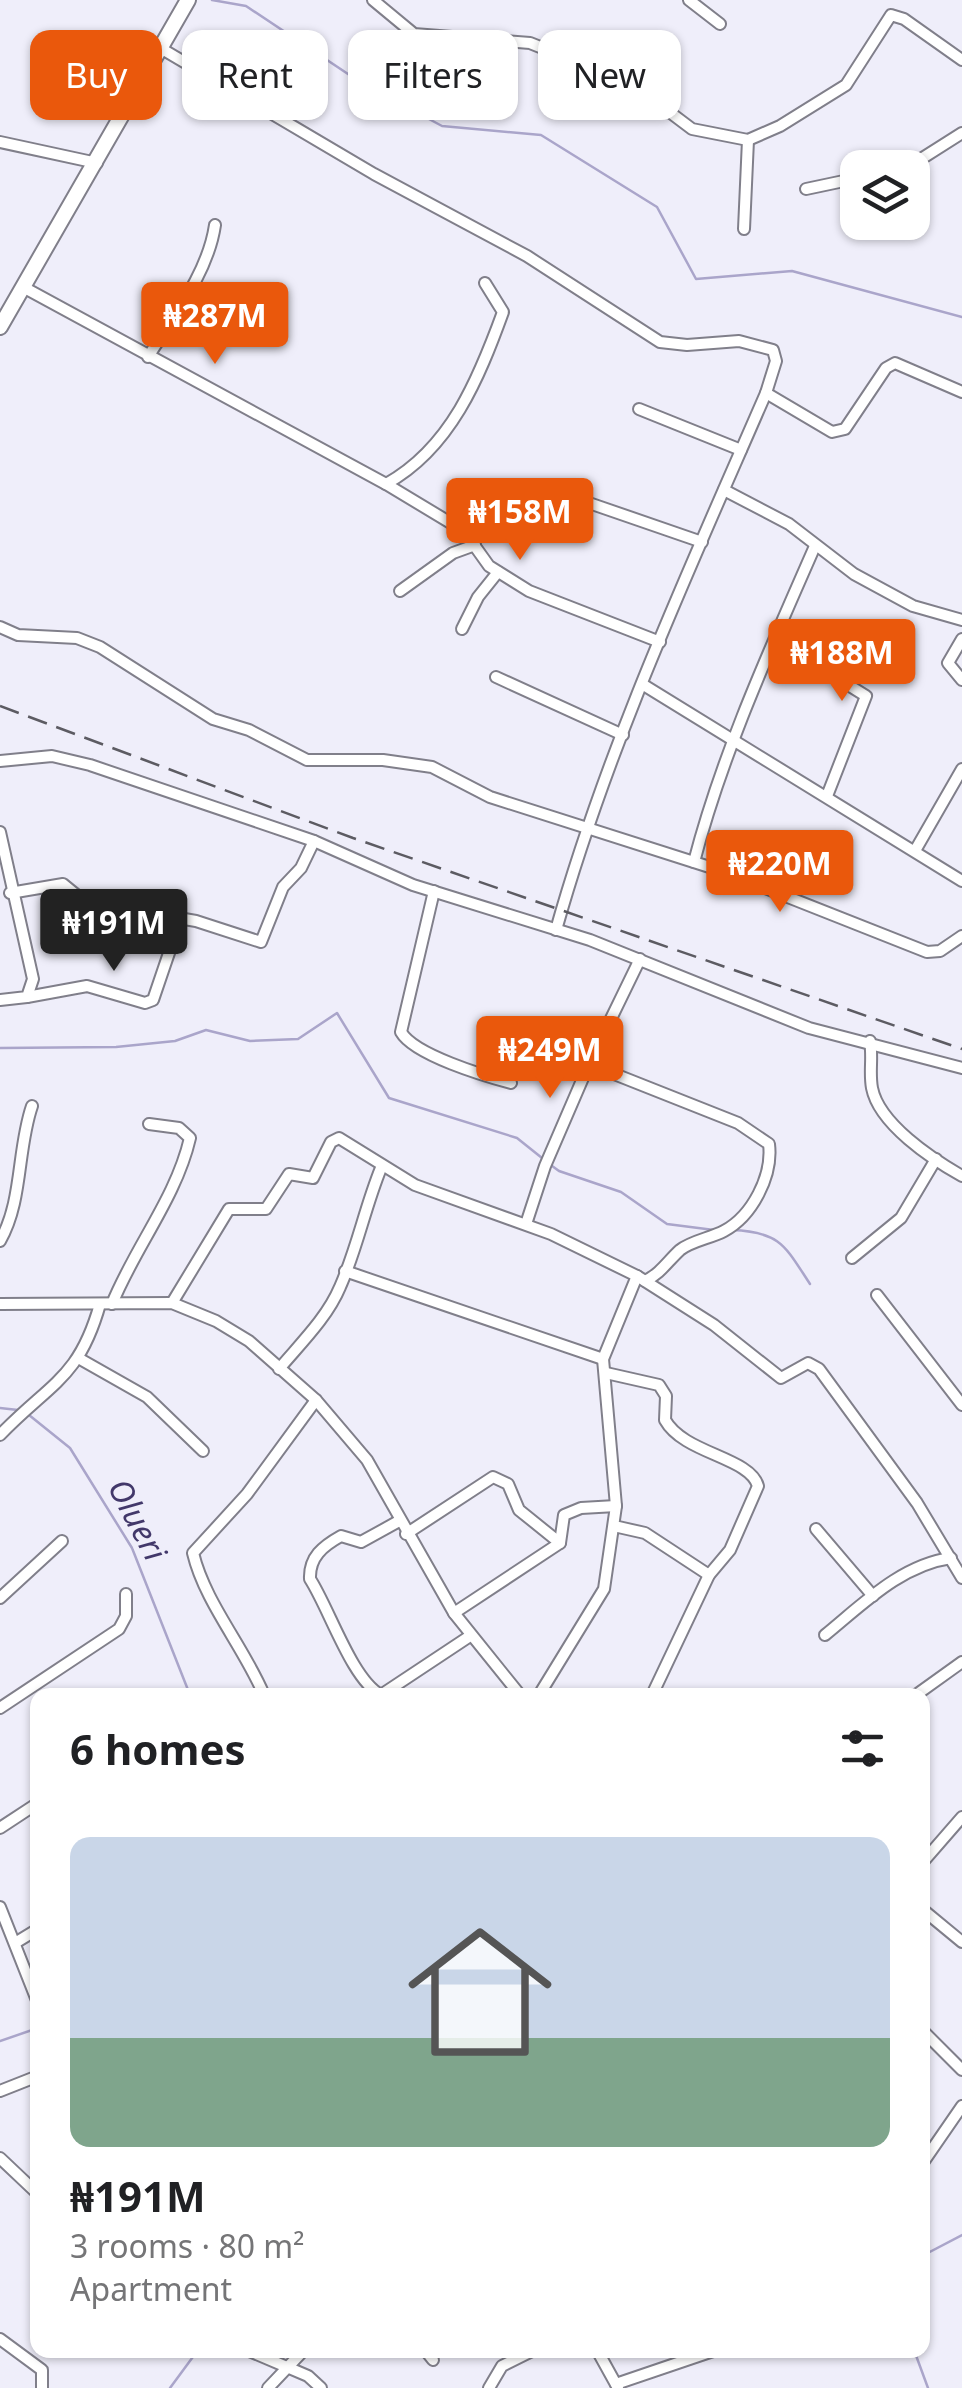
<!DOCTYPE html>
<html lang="en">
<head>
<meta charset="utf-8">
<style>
  :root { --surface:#fff; --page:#f2f2f2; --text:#202124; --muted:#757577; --accent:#ea580c }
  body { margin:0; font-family:"Noto Sans",sans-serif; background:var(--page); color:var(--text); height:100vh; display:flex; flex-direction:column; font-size:38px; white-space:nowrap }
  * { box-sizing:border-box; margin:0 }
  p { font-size:32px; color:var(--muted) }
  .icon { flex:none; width:55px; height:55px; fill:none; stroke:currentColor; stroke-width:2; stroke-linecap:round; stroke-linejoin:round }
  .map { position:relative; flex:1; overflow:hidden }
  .drawer { position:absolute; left:30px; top:1688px; width:900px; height:670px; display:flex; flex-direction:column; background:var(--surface); border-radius:20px; box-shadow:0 2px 8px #0004 }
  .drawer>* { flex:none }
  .guide { position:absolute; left:30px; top:30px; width:902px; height:90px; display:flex; gap:20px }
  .buttons { position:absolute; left:840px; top:150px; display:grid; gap:20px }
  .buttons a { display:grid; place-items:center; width:90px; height:90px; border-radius:20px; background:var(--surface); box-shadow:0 2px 8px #0004; font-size:50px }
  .price { position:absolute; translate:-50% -85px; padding:0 22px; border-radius:10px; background:var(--accent); color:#fff; font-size:32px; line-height:65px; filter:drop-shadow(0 2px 5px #0008) }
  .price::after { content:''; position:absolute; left:50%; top:60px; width:30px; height:22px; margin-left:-15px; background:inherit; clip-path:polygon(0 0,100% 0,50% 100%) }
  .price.active { background:#222; color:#fff }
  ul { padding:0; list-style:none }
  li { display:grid; align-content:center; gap:20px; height:530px; padding:0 40px }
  li span { display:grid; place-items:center; height:310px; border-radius:20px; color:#555 }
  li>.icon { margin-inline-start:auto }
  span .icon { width:180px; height:180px; fill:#fffc; stroke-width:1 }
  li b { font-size:42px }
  h2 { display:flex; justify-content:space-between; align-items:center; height:120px; padding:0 40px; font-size:42px }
  .pill { padding:0 35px; border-radius:20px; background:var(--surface); box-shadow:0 2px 8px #0004; font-size:35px; line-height:90px }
  .pill.active { background:var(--accent); color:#fff }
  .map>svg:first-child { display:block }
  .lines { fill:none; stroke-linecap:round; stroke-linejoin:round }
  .stream { stroke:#aaa5ca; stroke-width:2.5 }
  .minor-casing { stroke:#807f8a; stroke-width:14 }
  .tertiary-casing { stroke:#807f8a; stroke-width:18 }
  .minor { stroke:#fff; stroke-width:10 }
  .tertiary { stroke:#fff; stroke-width:14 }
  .rail { stroke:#5c5b62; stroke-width:2.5; stroke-dasharray:20 10; stroke-linecap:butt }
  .labels { text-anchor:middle; stroke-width:10; stroke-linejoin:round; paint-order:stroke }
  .water-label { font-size:32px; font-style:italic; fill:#42386a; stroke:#efeefa }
</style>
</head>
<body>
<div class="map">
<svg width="962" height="2388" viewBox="0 0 962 2388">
  <rect width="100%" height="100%" fill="#efeefa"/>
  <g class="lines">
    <!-- stream -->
    <g class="stream">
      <path d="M 212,0 L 246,6 L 360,82 L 442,126 L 541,135 L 657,207 L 696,279 L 792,271 L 962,317"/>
      <path d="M 0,1048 L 116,1047 L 175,1041 L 206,1030 L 250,1041 L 298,1039 L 337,1013 L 389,1098 L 517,1138 L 542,1158"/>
      <path d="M 548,1163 L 559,1171 L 621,1192 L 667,1224 L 714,1230"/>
      <path d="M 732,1230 C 781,1232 785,1246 810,1284"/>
      <path d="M 0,1408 L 18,1410"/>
      <path d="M 29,1415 L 70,1448 L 132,1548 L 190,1695"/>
      <path d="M 0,2041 L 38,2028"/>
      <path d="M 922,2256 L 962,2235"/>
      <path d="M 914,2350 L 928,2388"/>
      <path d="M 170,2388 L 198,2350"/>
    </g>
    <!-- minor casing -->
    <g class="minor-casing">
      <g id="minor">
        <path d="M 373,0 L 414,34 L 530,43 L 631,83 L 692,129 L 748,140 L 780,126 L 846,85 L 891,15 L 904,19 L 962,60"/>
        <path d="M 689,0 L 720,24"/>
        <path d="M 162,49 L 374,174 L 527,256 L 660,342 L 687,345 L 739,341 L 773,350 L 776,361 L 766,393 C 690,568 608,745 556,930"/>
        <path d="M 0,142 L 97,163"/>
        <path d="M 892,168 L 921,159 L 962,133"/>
        <path d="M 806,189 L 858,178"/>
        <path d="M 744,229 L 748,140"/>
        <path d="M 23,287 L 386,484 L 464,531 L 489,566 L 529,591 L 660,642"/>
        <path d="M 148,357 C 173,317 208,273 215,225"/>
        <path d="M 766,393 L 832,432 L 845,429 L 886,368 L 895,363 L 962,392"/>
        <path d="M 639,409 L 741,450"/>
        <path d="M 386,484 C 451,448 479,378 503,312 L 485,283"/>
        <path d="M 724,490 L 789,524 L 854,574 L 913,606 L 962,620"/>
        <path d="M 586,502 L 702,542"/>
        <path d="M 400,591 L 453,553 L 475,545"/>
        <path d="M 0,627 L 18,635 L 77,638 L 100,647 L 213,719 L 249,730 L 307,760 L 383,760 L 432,767 L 490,797 L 722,871 L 927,952 L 940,951 L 962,936"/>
        <path d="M 462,629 L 478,597 L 498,572"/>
        <path d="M 962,639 L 948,663 L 962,680"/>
        <path d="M 776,640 L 866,696 L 827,796"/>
        <path d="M 496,677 L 623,735"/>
        <path d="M 642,684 L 962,881"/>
        <path d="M 0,761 L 52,756 L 90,765 L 314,841 L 413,885 L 590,940 L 809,1028 L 962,1068"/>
        <path d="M 0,832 L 33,979 L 27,997 L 0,1000"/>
        <path d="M 916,849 L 962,769"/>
        <path d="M 694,862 C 722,754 770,649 815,546"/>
        <path d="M 434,891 L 401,1032 C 414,1055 485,1076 511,1083"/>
        <path d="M 10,893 L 63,884 L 85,902 L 196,921 L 261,942 L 283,887 L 301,868 L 314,841"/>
        <path d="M 640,959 L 589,1064 L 738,1123 L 769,1144 C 773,1176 752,1216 724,1231 C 711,1238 691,1241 680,1250 C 667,1262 661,1273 645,1281"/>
        <path d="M 27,997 L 87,986 L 145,1003 L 153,1000 L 170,950 L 174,919"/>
        <path d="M 870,1041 C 873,1057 869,1072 872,1088 C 879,1124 932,1159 962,1176"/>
        <path d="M 526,1224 L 545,1166 L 589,1064"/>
        <path d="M 0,1241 C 23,1201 17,1149 32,1106"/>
        <path d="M 852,1258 L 901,1218 L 936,1159"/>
        <path d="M 345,1271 L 603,1359"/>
        <path d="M 877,1295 L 962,1405"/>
        <path d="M 172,1303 L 229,1209 L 266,1209 L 289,1174 L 313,1178 L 331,1142 L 339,1138 L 415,1185 L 551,1234 L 637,1276 L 714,1325 L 781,1378 L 808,1363 L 819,1369 L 917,1503 L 962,1578"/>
        <path d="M 0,1304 L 172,1303 L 216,1321 L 249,1341 L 316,1400 L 367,1460 L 454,1613 L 520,1695"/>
        <path d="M 112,1304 C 135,1247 176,1198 190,1138 L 179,1128 L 149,1124"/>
        <path d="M 80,1359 L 147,1397 L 203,1451"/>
        <path d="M 279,1369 C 300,1344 327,1318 340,1287 C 357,1249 365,1207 381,1168"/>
        <path d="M 606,1373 L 659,1385 L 666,1396 L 665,1420 C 684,1454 750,1457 758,1486 L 730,1550 L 709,1575 L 652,1695"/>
        <path d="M 0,1435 C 50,1383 79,1379 100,1304"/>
        <path d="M 614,1526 L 645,1533 L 709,1575"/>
        <path d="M 816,1529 L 873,1596"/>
        <path d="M 406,1534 L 493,1477 L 508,1484 L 519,1510 L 560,1543"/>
        <path d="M 0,1598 L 62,1541"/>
        <path d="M 454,1613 L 560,1543 L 564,1515 L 581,1508 L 616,1506"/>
        <path d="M 825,1635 C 863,1604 901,1565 951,1558"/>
        <path d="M 264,1695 C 244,1647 205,1603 193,1553 L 247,1494 L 316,1400"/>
        <path d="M 381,1695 C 352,1680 329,1608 310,1579 C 309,1557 323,1546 341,1536 L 361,1542 L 399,1521"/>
        <path d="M 381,1695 L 470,1636"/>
        <path d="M 539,1695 L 604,1589 L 616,1506 L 603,1359 L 637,1276"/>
        <path d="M 916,1695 L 962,1662"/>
        <path d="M 0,1708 L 119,1629 L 126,1616 L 126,1594"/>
        <path d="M 0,1828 L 38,1803"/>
        <path d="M 922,1863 L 962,1817"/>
        <path d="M 0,1907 L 38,2003"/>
        <path d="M 922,1909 L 962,1942"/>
        <path d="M 15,1943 L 38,1929"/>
        <path d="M 922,2030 L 962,2070"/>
        <path d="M 0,2091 L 38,2076"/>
        <path d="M 0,2158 L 38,2194"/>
        <path d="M 922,2164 L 962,2106"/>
        <path d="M 0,2339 L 42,2370 L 42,2388"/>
        <path d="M 247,2350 L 308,2376 L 321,2388"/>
        <path d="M 425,2350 L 433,2360"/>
        <path d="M 597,2350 L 618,2388"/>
        <path d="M 616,2384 L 716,2350"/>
        <path d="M 268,2388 L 304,2350"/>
        <path d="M 489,2388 L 502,2366 L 534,2350"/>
      </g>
    </g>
    <!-- tertiary casing -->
    <g class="tertiary-casing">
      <path id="tertiary" d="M 0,327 L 188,0"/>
    </g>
    <!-- minor -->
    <use href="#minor" class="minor"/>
    <!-- tertiary -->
    <use href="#tertiary" class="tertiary"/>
    <!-- rail -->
    <path class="rail" d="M 0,706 L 353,838 L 962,1049"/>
  </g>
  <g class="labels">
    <!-- water labels -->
    <g class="water-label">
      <text transform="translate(137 1520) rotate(62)" y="11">Olueri</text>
    </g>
  </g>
</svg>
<div class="buttons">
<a><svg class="icon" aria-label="layers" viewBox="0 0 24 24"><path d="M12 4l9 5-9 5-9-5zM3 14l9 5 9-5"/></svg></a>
</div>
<b class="price" style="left:215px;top:367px">₦287M</b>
<b class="price" style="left:520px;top:563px">₦158M</b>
<b class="price" style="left:842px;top:704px">₦188M</b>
<b class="price" style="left:780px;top:915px">₦220M</b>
<b class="price active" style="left:114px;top:974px">₦191M</b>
<b class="price" style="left:550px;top:1101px">₦249M</b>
<div class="guide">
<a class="pill active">Buy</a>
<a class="pill">Rent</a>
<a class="pill">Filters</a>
<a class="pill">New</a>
</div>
<section class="drawer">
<h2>6 homes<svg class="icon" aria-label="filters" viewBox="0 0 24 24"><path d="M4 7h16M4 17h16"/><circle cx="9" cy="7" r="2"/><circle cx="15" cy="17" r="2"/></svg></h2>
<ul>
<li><span style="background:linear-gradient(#c9d6e8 65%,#7fa58c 0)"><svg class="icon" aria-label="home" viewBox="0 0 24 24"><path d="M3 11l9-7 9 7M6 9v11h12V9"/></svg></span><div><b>₦191M</b><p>3 rooms · 80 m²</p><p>Apartment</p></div></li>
</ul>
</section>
</div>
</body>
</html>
